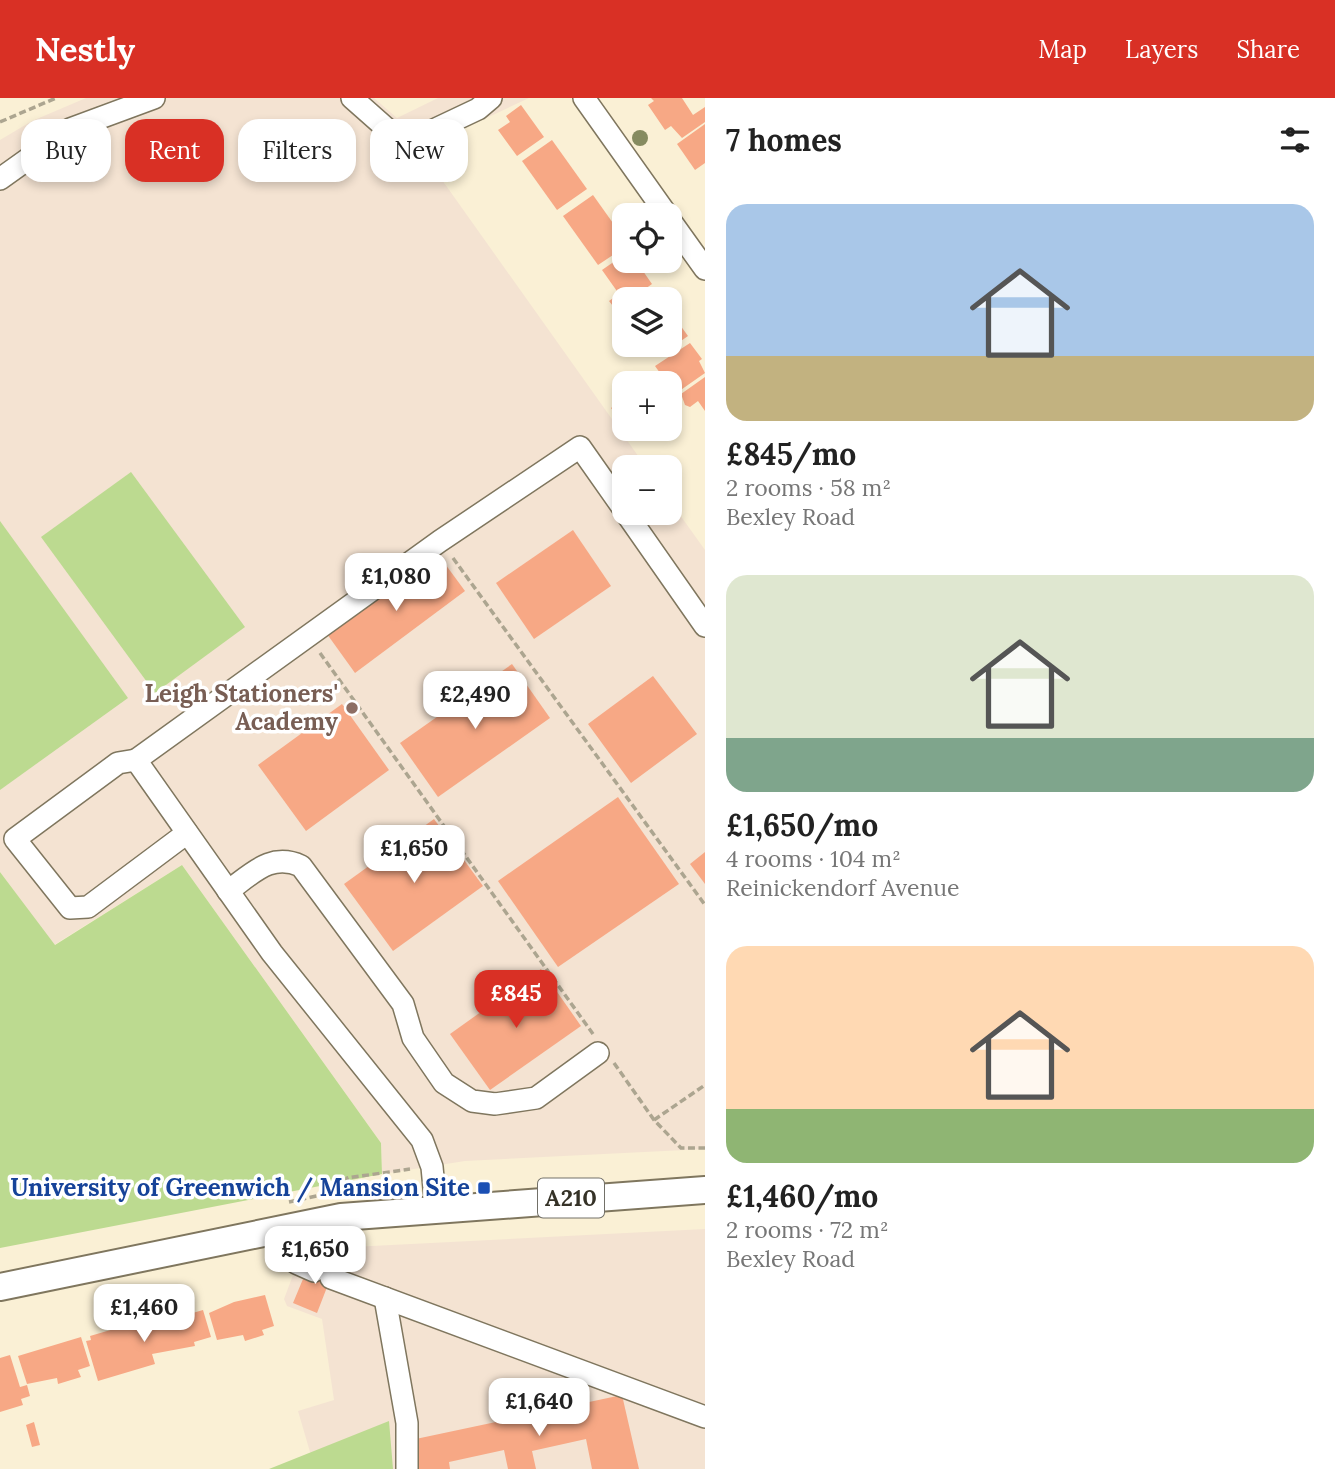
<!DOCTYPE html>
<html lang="en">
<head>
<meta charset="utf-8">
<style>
  :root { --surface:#fff; --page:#f6f6f6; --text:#222; --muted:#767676; --accent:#d93025 }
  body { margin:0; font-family:Lora,serif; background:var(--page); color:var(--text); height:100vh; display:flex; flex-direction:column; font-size:26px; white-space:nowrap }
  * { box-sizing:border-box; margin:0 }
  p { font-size:23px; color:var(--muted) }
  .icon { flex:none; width:38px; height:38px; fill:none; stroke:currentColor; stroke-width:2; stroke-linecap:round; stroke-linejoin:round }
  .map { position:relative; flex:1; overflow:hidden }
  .drawer { display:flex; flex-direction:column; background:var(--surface); width:630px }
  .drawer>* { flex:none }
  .top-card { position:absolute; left:21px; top:21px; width:578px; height:63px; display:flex; gap:14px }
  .fabs { position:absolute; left:612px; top:105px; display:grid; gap:14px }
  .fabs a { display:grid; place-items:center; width:70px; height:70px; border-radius:14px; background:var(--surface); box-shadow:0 4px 10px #0003; font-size:35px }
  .price { position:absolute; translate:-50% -60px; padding:0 16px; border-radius:14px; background:#fff; color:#222; font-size:23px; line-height:46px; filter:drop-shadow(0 2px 4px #0008) }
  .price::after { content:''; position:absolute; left:50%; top:42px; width:21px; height:16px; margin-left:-10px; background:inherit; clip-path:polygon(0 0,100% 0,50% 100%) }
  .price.on { background:var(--accent); color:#fff }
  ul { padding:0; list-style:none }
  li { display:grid; align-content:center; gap:14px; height:371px; padding:0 21px }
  li span { display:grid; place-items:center; height:217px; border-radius:21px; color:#555 }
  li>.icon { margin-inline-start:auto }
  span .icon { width:126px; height:126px; fill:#fffc; stroke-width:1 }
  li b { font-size:30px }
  h2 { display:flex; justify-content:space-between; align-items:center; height:84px; padding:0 21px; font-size:30px }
  .pill { padding:0 24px; border-radius:21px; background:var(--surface); box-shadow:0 4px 10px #0003; font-size:24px; line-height:63px }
  .pill.on { background:var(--accent); color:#fff }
  header { display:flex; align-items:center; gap:42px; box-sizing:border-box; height:98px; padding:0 35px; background:var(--accent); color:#fff }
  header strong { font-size:33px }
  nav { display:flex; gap:38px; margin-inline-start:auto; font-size:24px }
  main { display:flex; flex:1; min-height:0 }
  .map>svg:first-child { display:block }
  .education { fill:#f4e3d2 }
  .green { fill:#bcda90 }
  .building { fill:#f7a885 }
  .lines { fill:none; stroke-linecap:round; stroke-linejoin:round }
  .minor-casing { stroke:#7f765e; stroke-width:24 }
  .major-casing { stroke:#7f765e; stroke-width:30 }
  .path { stroke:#aca590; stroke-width:3.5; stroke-dasharray:7 3.5; stroke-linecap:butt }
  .minor { stroke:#fff; stroke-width:21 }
  .major { stroke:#fff; stroke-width:26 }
  .tree { fill:#868b60 }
  .education-dot { fill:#8d6e63; stroke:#fff; stroke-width:2.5 }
  .transit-dot { fill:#1a4fb4; stroke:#fff; stroke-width:2.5 }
  .labels { text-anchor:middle; stroke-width:7; stroke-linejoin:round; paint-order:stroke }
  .shield { fill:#fff; stroke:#727068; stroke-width:2 }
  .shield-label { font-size:23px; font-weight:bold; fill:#353227 }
  .education-label { font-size:24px; font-weight:bold; fill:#785e54; stroke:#fff; text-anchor:end }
  .transit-label { font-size:24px; font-weight:bold; fill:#164399; stroke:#fff; text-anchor:end }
</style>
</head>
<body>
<header>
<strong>Nestly</strong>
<nav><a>Map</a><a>Layers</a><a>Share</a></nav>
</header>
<main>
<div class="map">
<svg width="705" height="1371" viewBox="0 0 705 1371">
  <rect width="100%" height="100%" fill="#faf0d5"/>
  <!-- education -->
  <g class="education">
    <path d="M 86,0 L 374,0 L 397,20 L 438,0 L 529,0 L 420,51 L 646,369 L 625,369 L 625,415 L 670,415 L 670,403 L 705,452 L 705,1051 L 465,1063 L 382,1076 L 381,1045 L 182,767 L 54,847 L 0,774 L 0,42 L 32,23 Z"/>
    <path d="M 705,1131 L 705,1371 L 315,1371 L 298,1313 L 334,1302 L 322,1221 L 287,1208 L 284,1201 L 293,1177 L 310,1183 L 319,1159 L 332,1150 Z"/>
  </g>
  <!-- green -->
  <g class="green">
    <path d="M 131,374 L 245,529 L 155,595 L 41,439 Z"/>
    <path d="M 0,423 L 128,600 L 0,692 Z"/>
    <path d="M 182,767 L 381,1045 L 382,1076 L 0,1150 L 0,774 L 55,847 Z"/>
    <path d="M 389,1323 L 393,1371 L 269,1371 Z"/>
  </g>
  <!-- building -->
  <g class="building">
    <path d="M 651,0 L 682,0 L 693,17 L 705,9 L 705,24 L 682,40 L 671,28 L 665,32 L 648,7 L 654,3 Z"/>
    <path d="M 521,7 L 544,39 L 517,58 L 498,32 L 510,24 L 506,18 Z"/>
    <path d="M 705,26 L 705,65 L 695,72 L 677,46 Z"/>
    <path d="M 552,42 L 587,91 L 557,112 L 522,63 Z"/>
    <path d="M 593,97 L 625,142 L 625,149 L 598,167 L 563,118 Z"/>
    <path d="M 625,156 L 625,163 L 636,163 L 652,186 L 631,201 L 625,201 L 625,205 L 616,212 L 609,203 L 619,196 L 602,172 Z"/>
    <path d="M 653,190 L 661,201 L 637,201 Z"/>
    <path d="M 670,213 L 688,238 L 658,259 L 649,247 L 670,247 Z"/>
    <path d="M 690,245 L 702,261 L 699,263 L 705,275 L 675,296 L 655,268 Z"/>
    <path d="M 705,279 L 705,313 L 698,303 L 690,309 L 685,307 L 681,296 Z"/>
    <path d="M 623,301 L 625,304 L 623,326 L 611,310 Z"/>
    <path d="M 573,432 L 611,488 L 534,541 L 496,485 Z"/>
    <path d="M 437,455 L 465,493 L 355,575 L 327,536 Z"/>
    <path d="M 512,566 L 550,620 L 438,699 L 400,645 Z"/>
    <path d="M 653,578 L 697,636 L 631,685 L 588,626 Z"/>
    <path d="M 342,606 L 389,672 L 306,733 L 258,667 Z"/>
    <path d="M 618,699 L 679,786 L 558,869 L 498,783 Z"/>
    <path d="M 434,721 L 483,788 L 393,853 L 344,786 Z"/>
    <path d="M 705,754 L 705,786 L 690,766 Z"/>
    <path d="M 541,871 L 581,928 L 490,992 L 450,936 Z"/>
    <path d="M 319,1159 L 336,1166 L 317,1215 L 293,1205 L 303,1181 L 310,1184 Z"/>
    <path d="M 265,1197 L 274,1228 L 262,1232 L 264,1237 L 245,1243 L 243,1237 L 217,1242 L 209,1215 L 234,1204 Z"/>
    <path d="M 203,1212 L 211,1239 L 194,1244 L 195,1248 L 152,1256 L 155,1266 L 98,1283 L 86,1243 L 91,1242 L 90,1238 L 138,1224 L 144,1229 Z"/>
    <path d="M 81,1239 L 90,1268 L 78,1272 L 81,1279 L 58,1286 L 57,1280 L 27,1286 L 18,1258 Z"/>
    <path d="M 10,1257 L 20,1289 L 27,1287 L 30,1298 L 21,1301 L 23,1307 L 0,1314 L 0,1260 Z"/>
    <path d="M 622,1297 L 639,1371 L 592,1371 L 586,1341 L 532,1353 L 536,1371 L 508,1371 L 504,1352 L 449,1364 L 450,1371 L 417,1371 L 411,1342 Z"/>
    <path d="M 34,1324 L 40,1347 L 32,1349 L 26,1327 Z"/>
  </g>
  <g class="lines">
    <!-- minor casing -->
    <g class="minor-casing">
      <g id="minor">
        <path d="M 352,0 L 404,46 L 478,11 L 491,0"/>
        <path d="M 584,0 L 667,117"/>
        <path d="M 0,81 L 70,31 L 154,0"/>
        <path d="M 670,122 L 705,171"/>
        <path d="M 626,415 L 705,528"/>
        <path d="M 136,662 L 118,665 L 15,741 L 70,810 L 88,809 L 187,735"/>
        <path d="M 228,793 C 252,776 271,754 301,768 L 403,906 L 413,940 L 444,985 L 472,1003 L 495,1006 L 536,1000 L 598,955"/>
        <path d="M 436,1111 L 432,1069 L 422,1042 L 272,855 L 136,662 L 440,443 L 580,349 L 625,413"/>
        <path d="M 282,1130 L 296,1165 L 314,1173"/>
        <path d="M 331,1180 L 705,1319"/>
        <path d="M 385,1200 L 407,1325 L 407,1371"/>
      </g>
    </g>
    <!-- major casing -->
    <g class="major-casing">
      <path id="major" d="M 0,1189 L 341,1119 L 705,1092"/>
    </g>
    <!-- path -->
    <g class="path">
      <path d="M 0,24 L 56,0"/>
      <path d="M 453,460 L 705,807"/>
      <path d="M 320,555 L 593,936"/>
      <path d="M 614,965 L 654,1022 L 681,1050 L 705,1050"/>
      <path d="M 654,1022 L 705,987"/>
      <path d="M 350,1096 L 347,1080 L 410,1071"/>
      <path d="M 289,1104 L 348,1091"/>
    </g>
    <!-- minor -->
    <use href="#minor" class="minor"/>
    <!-- major -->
    <use href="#major" class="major"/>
  </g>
  <!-- trees -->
  <circle class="tree" cx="640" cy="40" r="8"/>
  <!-- markers -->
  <circle class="education-dot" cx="352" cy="610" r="7"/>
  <rect class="transit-dot" x="477" y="1083" width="14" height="14" rx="3.5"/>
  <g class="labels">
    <!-- shield labels -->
    <rect class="shield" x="538" y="1080.5" width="66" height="39" rx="5"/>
    <g class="shield-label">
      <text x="571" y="1108">A210</text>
    </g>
    <!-- education labels -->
    <g class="education-label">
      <text x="338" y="604">Leigh Stationers'<tspan x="338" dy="28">Academy</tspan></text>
    </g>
    <!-- transit labels -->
    <g class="transit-label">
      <text x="470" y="1098">University of Greenwich / Mansion Site</text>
    </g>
  </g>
</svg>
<div class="fabs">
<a><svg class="icon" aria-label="locate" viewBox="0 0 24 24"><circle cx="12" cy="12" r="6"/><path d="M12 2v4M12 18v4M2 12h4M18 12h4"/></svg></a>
<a><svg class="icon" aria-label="layers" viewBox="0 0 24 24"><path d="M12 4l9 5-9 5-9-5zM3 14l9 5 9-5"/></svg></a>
<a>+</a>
<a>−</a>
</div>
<b class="price" style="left:396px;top:515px">£1,080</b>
<b class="price" style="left:475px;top:633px">£2,490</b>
<b class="price" style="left:414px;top:787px">£1,650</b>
<b class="price on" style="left:516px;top:932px">£845</b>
<b class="price" style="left:315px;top:1188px">£1,650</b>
<b class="price" style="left:144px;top:1246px">£1,460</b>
<b class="price" style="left:539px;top:1340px">£1,640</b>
<div class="top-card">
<a class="pill">Buy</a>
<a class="pill on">Rent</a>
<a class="pill">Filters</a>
<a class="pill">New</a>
</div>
</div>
<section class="drawer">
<h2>7 homes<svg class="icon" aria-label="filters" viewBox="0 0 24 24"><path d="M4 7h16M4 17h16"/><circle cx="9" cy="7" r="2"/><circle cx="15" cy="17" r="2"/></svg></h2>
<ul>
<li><span style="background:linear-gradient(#a9c7e8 70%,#c2b280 0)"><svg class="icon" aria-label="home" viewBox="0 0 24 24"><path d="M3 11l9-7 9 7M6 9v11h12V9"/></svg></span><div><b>£845/mo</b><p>2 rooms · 58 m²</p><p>Bexley Road</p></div></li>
<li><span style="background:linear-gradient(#dfe7d0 75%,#7fa58c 0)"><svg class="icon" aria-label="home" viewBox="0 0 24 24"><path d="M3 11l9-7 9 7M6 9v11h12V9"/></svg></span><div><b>£1,650/mo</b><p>4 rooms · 104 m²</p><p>Reinickendorf Avenue</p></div></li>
<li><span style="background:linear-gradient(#ffd9b3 75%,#8fb573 0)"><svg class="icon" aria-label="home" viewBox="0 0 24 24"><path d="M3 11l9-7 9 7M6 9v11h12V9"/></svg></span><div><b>£1,460/mo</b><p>2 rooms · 72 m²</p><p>Bexley Road</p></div></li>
</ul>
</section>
</main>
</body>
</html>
